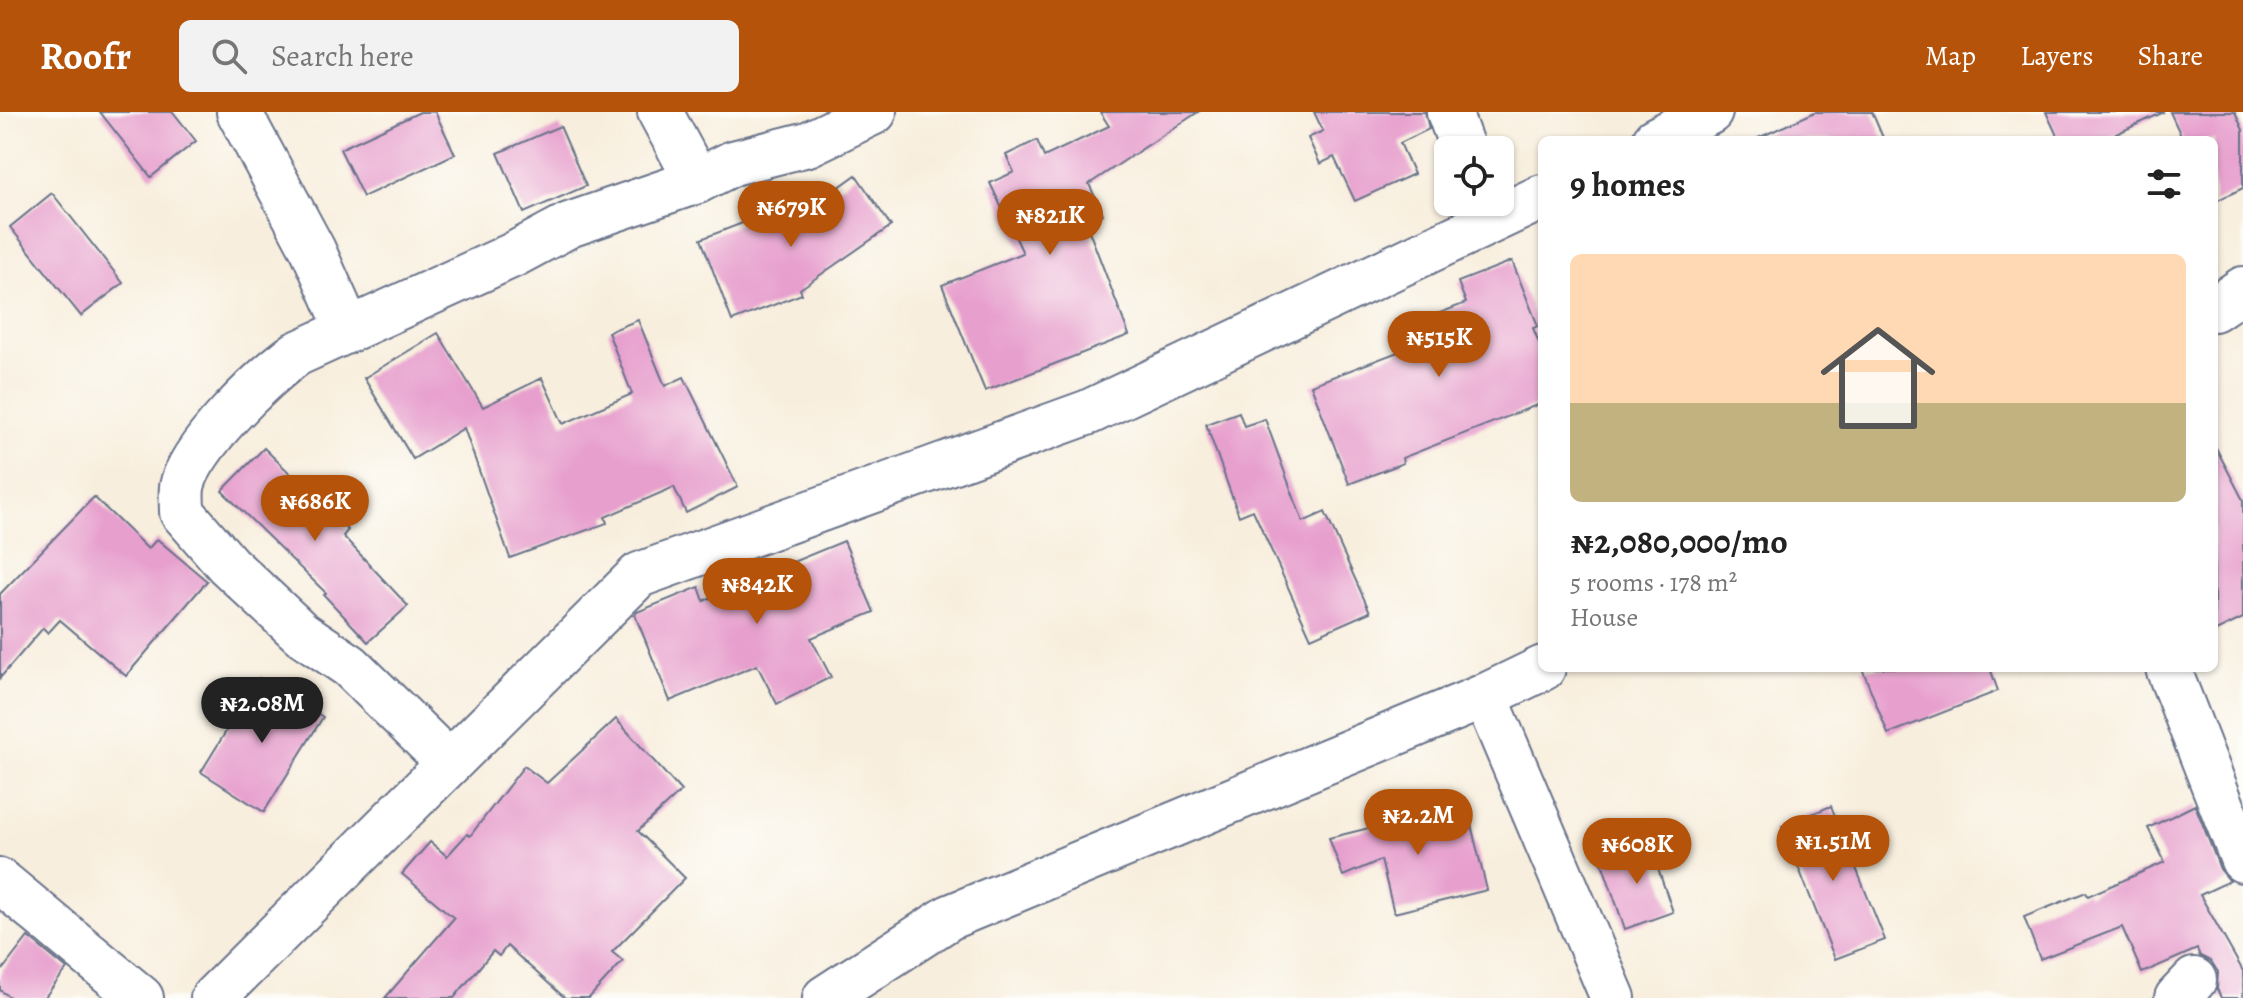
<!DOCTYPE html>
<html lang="en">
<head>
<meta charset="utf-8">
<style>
  :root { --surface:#fff; --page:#f2f2f2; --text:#222; --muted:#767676; --line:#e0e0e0; --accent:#b45309 }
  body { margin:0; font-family:Alegreya,serif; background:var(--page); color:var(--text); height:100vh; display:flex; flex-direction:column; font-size:30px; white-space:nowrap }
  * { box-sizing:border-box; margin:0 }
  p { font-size:26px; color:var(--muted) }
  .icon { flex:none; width:44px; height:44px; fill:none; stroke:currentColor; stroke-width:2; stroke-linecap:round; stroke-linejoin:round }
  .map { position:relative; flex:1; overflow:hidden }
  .panel { position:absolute; left:1538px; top:24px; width:680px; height:536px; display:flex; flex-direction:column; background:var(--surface); border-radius:12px; box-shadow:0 2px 6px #0004 }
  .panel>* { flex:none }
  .controls { position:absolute; left:1434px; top:24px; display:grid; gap:16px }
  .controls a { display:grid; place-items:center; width:80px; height:80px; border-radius:12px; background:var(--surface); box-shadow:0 2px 6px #0004; font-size:40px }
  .price { position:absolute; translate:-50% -68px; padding:0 18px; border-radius:28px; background:var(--accent); color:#fff; font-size:26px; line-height:52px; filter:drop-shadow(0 2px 4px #0008) }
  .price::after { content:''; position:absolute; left:50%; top:48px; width:24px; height:18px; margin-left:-12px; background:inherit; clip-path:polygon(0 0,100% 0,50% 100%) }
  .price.current { background:#222; color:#fff }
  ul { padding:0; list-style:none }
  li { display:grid; align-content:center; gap:16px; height:424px; padding:0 32px }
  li+li { border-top:2px solid var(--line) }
  li span { display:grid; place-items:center; height:248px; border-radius:12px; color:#555 }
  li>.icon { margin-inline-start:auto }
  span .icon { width:144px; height:144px; fill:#fffc; stroke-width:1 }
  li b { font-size:34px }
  h2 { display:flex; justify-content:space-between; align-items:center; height:96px; padding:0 32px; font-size:34px }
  header { display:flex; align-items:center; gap:48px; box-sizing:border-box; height:112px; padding:0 40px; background:var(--accent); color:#fff }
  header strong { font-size:38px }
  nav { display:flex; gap:44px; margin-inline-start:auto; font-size:28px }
  .search { width:560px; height:72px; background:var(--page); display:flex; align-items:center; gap:20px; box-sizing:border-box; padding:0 28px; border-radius:12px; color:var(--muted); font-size:30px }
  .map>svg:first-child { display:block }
  .building { fill:#e7a0ce }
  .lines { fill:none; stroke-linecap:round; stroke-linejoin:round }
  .minor-casing { stroke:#68728a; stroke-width:48 }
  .tertiary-casing { stroke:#68728a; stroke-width:48 }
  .minor { stroke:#fff; stroke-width:44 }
  .tertiary { stroke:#fff; stroke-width:44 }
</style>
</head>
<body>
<header>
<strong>Roofr</strong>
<div class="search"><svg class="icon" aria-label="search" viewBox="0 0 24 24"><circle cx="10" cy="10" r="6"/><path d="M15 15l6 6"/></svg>Search here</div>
<nav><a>Map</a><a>Layers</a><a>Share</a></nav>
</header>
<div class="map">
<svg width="2243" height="886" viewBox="0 0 2243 886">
  <rect width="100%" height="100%" fill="#fdfcf7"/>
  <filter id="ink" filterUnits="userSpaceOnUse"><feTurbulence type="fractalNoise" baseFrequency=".0125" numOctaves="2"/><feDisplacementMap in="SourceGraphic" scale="16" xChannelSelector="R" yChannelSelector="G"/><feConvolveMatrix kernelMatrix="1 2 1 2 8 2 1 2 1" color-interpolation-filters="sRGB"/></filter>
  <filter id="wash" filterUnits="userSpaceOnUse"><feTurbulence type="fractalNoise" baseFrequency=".006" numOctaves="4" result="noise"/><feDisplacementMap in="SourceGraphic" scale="32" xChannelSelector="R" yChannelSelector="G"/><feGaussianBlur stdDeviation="1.8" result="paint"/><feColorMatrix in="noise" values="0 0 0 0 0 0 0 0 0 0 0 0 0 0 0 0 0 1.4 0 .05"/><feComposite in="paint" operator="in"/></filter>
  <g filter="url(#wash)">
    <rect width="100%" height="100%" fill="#f8eedd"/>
    <g id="blocks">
      <!-- building -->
      <g class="building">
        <path d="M 100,0 L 173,0 L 196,29 L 151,65 Z"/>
        <path d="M 420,0 L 435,0 L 455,42 L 363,85 L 340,37 Z"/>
        <path d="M 1100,0 L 1198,0 L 1089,72 L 1103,102 L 1086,111 L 1129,223 L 985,279 L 942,173 L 1023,141 L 990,71 L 1014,60 L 1006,43 L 1037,28 L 1044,45 L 1109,14 Z"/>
        <path d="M 1314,0 L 1425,0 L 1429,17 L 1400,31 L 1414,62 L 1355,89 L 1334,45 L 1320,52 L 1308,26 L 1323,19 Z"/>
        <path d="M 1815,0 L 1872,0 L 1884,28 L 1754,28 Z"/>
        <path d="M 2046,0 L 2164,0 L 2103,28 L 2059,28 Z"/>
        <path d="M 2170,0 L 2235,0 L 2243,18 L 2243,76 L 2214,90 L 2214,28 L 2183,28 Z"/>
        <path d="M 560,14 L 586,74 L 524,101 L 498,41 Z"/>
        <path d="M 856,63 L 891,114 L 800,177 L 802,182 L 732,209 L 701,127 L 771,100 L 778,119 Z"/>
        <path d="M 52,81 L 123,171 L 81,204 L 10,115 Z"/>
        <path d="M 1512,149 L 1538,214 L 1533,216 L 1542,238 L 1542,291 L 1402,346 L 1403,351 L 1349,372 L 1311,273 L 1406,237 L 1398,217 L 1466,191 L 1458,170 Z"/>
        <path d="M 638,208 L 665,274 L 684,265 L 738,375 L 686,401 L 674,375 L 605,405 L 607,411 L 510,446 L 464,316 L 413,347 L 364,266 L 438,221 L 483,295 L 542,266 L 563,312 L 632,282 L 608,220 Z"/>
        <path d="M 1239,300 L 1244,314 L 1265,307 L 1303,410 L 1325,400 L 1370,500 L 1311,526 L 1253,398 L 1239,404 L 1206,312 Z"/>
        <path d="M 2214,332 L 2243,388 L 2243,506 L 2214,520 Z"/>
        <path d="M 264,336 L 348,418 L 343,424 L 408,494 L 368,530 L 324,483 L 326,481 L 222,379 Z"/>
        <path d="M 94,385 L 148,437 L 157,427 L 207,469 L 126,564 L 60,508 L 48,521 L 43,516 L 0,566 L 0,482 Z"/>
        <path d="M 844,429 L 874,500 L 811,526 L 831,565 L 777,592 L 757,553 L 670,589 L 635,503 L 637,500 L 699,475 L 704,489 L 775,454 L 776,457 Z"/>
        <path d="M 1862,556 L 1990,556 L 1998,579 L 1888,622 Z"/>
        <path d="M 259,566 L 323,605 L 264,700 L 201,660 Z"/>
        <path d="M 616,607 L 681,679 L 638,719 L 685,766 L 612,840 L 623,849 L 589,886 L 565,886 L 507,834 L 499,844 L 493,839 L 454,886 L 385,886 L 454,806 L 402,762 L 430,730 L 447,744 L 467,722 L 470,724 L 524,654 L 547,671 Z"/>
        <path d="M 1466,692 L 1487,778 L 1394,801 L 1381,748 L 1343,764 L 1329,726 Z"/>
        <path d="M 2195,693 L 2220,757 L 2230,769 L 2200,783 L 2243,859 L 2243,886 L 2221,886 L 2217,877 L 2218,860 L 2211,849 L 2200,844 L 2197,837 L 2142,861 L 2122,815 L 2040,847 L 2024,805 L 2086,780 L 2088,784 L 2165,750 L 2148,716 Z"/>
        <path d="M 1831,694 L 1885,828 L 1835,847 L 1782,714 Z"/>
        <path d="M 1649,731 L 1673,800 L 1625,817 L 1601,748 Z"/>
        <path d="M 28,825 L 67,857 L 44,886 L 11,886 L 0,878 L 0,861 Z"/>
      </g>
    </g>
  </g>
  <g filter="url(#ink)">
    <use href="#blocks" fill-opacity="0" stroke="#68728a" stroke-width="2"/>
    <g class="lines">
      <!-- minor casing -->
      <g class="minor-casing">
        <g id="minor">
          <path d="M 239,0 L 313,138 L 348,217"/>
          <path d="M 660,0 L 697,69"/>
          <path d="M 1449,0 L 1463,38"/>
          <path d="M 1655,28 L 1710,0"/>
          <path d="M 2168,556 L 2243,748"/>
          <path d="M 1485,584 L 1613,886"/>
          <path d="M 449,651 L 350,554 L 301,521 L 228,453 L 182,400 C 182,392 181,383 182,375 C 189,336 264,265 296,242 L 513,143 L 569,113 L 697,69 L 733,51 L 808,32 L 874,0"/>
          <path d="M 0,769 L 141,886"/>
          <path d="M 213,886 L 639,463 L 1089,300 L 1542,85"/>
          <path d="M 2177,886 L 2194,868"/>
        </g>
      </g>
      <!-- tertiary casing -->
      <g class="tertiary-casing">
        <g id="tertiary">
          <path d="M 2214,197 L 2243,177"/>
          <path d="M 825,886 L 950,805 L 1485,584 L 1543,556"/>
        </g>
      </g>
      <!-- minor -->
      <use href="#minor" class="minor"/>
      <!-- tertiary -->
      <use href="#tertiary" class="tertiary"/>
    </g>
  </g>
</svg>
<div class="controls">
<a><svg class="icon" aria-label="locate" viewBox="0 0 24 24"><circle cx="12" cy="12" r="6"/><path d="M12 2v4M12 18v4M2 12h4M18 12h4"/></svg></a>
</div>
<b class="price" style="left:791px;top:137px">₦679K</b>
<b class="price" style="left:1050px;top:145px">₦821K</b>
<b class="price" style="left:1439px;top:267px">₦515K</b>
<b class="price" style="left:315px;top:431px">₦686K</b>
<b class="price" style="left:757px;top:514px">₦842K</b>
<b class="price current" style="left:262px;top:633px">₦2.08M</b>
<b class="price" style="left:1418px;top:745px">₦2.2M</b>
<b class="price" style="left:1833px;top:771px">₦1.51M</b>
<b class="price" style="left:1637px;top:774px">₦608K</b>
<section class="panel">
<h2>9 homes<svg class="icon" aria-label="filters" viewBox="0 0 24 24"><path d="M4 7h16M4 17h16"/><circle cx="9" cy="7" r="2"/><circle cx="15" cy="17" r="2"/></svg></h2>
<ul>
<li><span style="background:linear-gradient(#ffd9b3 60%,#c2b280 0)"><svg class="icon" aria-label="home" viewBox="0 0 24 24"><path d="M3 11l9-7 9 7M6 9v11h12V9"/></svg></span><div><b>₦2,080,000/mo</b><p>5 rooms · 178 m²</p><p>House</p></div></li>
</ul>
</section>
</div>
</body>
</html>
